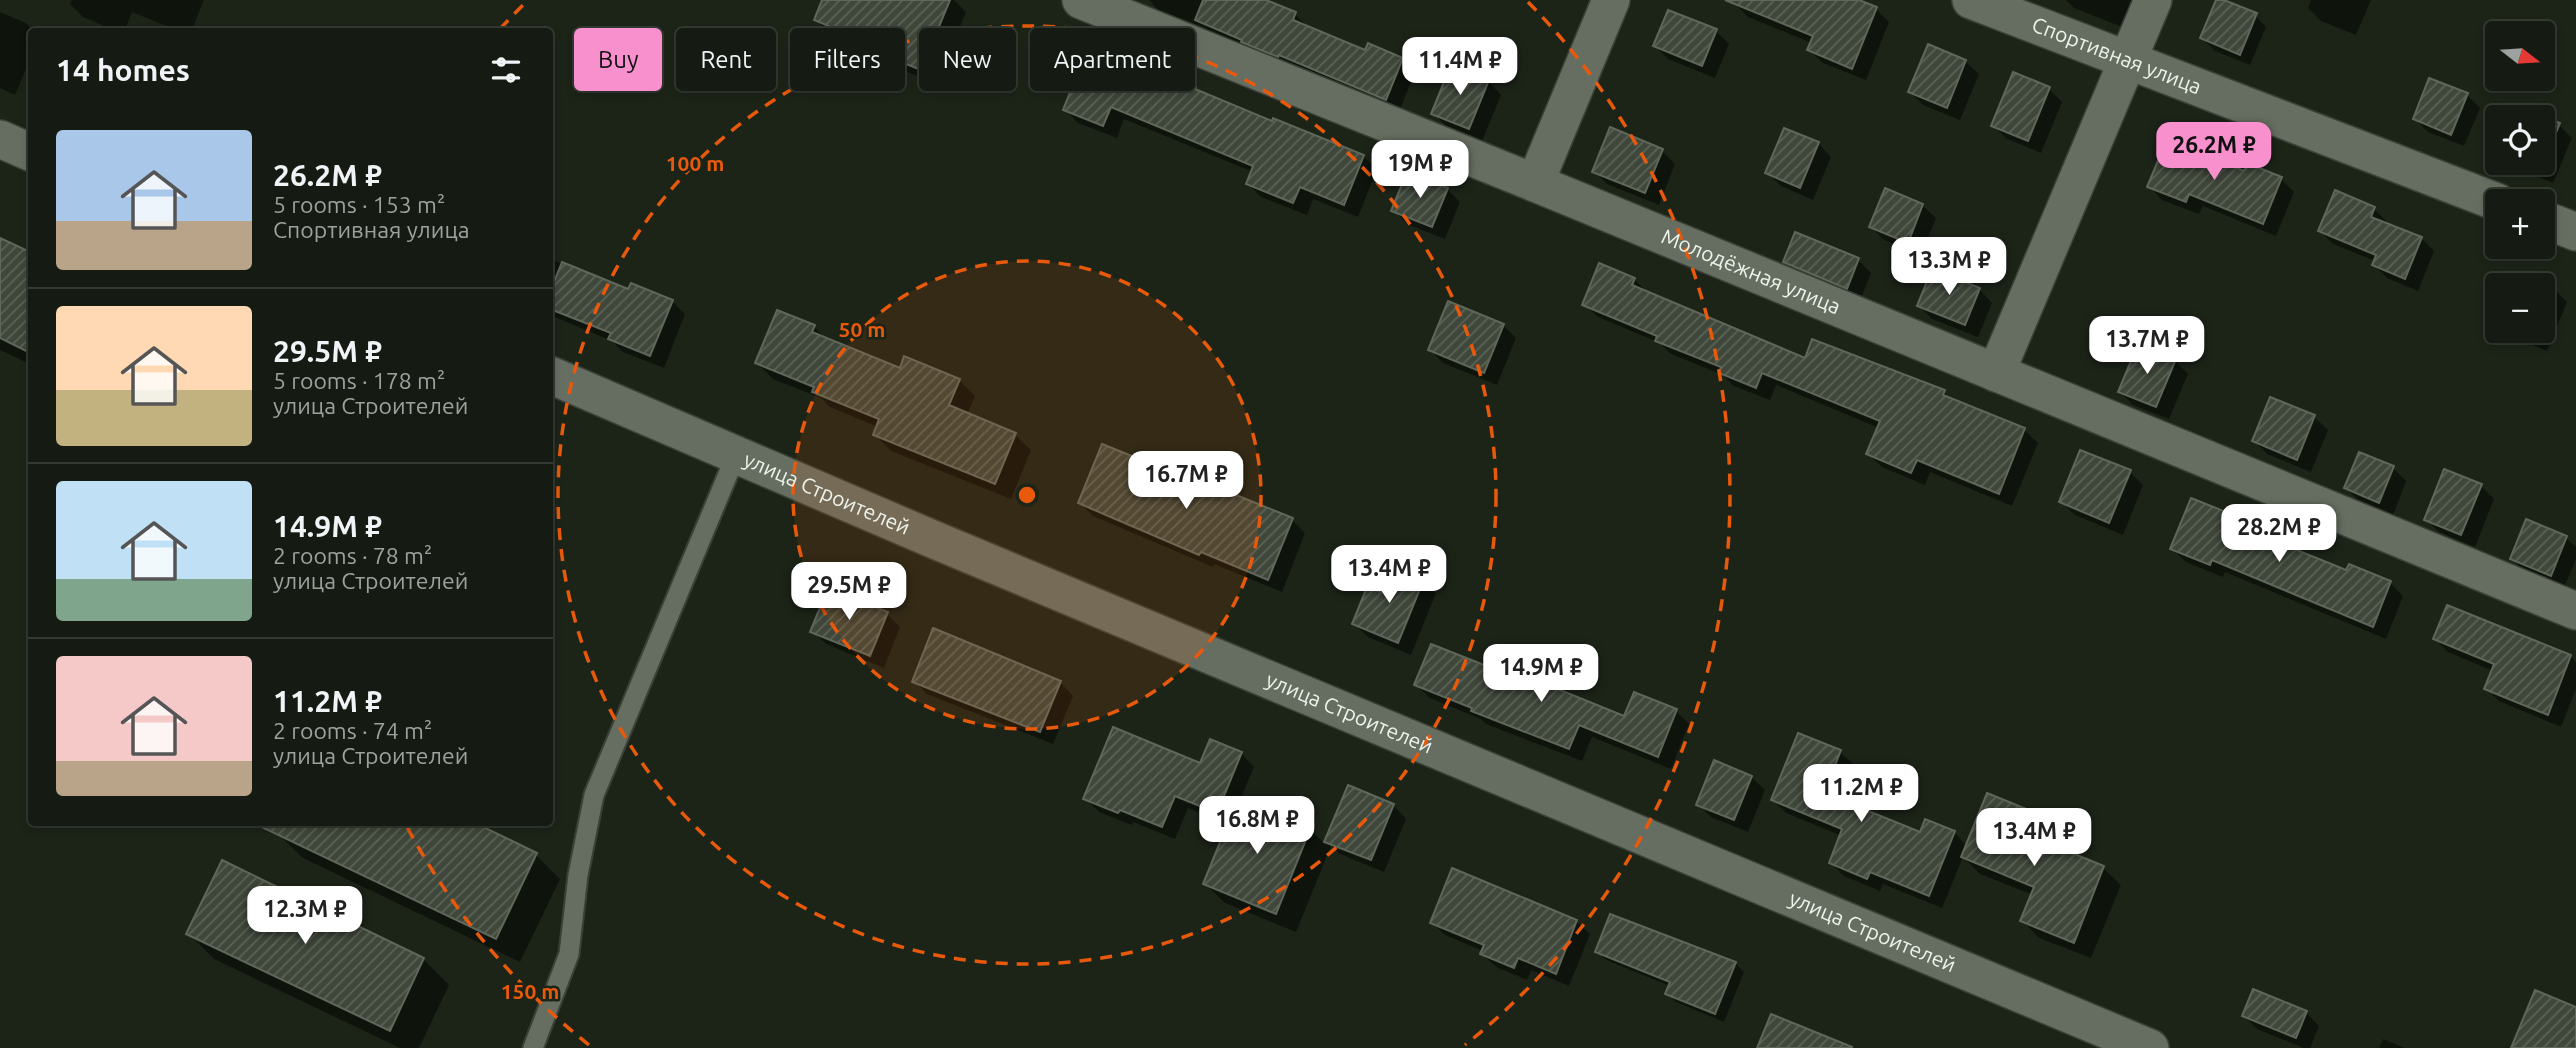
<!DOCTYPE html>
<html lang="en">
<head>
<meta charset="utf-8">
<style>
  :root { --surface:#151b12; --page:#1e241b; --text:#f1f3f6; --muted:#9da19f; --line:#343932; --accent:#f790cd }
  body { margin:0; font-family:Ubuntu,sans-serif; background:var(--page); color:var(--text); height:100vh; display:flex; flex-direction:column; font-size:26px; white-space:nowrap }
  * { box-sizing:border-box; margin:0 }
  p { font-size:23px; color:var(--muted) }
  .icon { flex:none; width:38px; height:38px; fill:none; stroke:currentColor; stroke-width:2; stroke-linecap:round; stroke-linejoin:round }
  .map { position:relative; flex:1; overflow:hidden }
  .details { position:absolute; left:28px; top:28px; width:525px; height:798px; display:flex; flex-direction:column; background:var(--surface); border-radius:7px; box-shadow:0 4px 10px #0003,0 0 0 2px var(--line) }
  .details>* { flex:none }
  .banner { position:absolute; left:574px; top:28px; width:665px; height:63px; display:flex; gap:14px }
  .needle { width:46px; rotate:107deg }
  .controls { position:absolute; left:2485px; top:21px; display:grid; gap:14px }
  .controls a { display:grid; place-items:center; width:70px; height:70px; border-radius:7px; background:var(--surface); box-shadow:0 4px 10px #0003,0 0 0 2px var(--line); font-size:35px }
  .price { position:absolute; translate:-50% -60px; padding:0 16px; border-radius:14px; background:#fff; color:#222; font-size:23px; line-height:46px; filter:drop-shadow(0 2px 4px #0008) }
  .price::after { content:''; position:absolute; left:50%; top:42px; width:21px; height:16px; margin-left:-10px; background:inherit; clip-path:polygon(0 0,100% 0,50% 100%) }
  .price.on { background:var(--accent); color:#111 }
  ul { padding:0; list-style:none }
  li { display:flex; align-items:center; gap:21px; height:175px; padding:0 28px }
  li+li { border-top:2px solid var(--line) }
  li span { display:grid; place-items:center; flex:none; width:196px; height:140px; border-radius:7px; color:#555 }
  li>.icon { margin-inline-start:auto }
  span .icon { width:84px; height:84px; fill:#fffc; stroke-width:1 }
  li b { font-size:30px }
  h2 { display:flex; justify-content:space-between; align-items:center; height:84px; padding:0 28px; font-size:30px }
  .chip { padding:0 24px; border-radius:7px; background:var(--surface); box-shadow:0 4px 10px #0003,0 0 0 2px var(--line); font-size:24px; line-height:63px }
  .chip.on { background:var(--accent); color:#111 }
  .map>svg:first-child { display:block }
  .shadow { fill:#0007 }
  .building { fill:url(#building-hatch); stroke:#5f675a; stroke-width:2 }
  .lines { fill:none; stroke-linecap:round; stroke-linejoin:round }
  .service-casing { stroke:#3a4037; stroke-width:23 }
  .minor-casing { stroke:#3a4037; stroke-width:40 }
  .service { stroke:#666e61; stroke-width:19 }
  .minor { stroke:#666e61; stroke-width:37 }
  .ring { fill:none; stroke:#e8590c; stroke-width:3.5; stroke-dasharray:12 9 }
  .labels { text-anchor:middle; stroke-width:5; stroke-linejoin:round; paint-order:stroke }
  .street-label { font-size:21px; fill:#eef3eb; stroke:#1c2418 }
  .centre { fill:#e8590c; stroke:#1c2418; stroke-width:3.5 }
  .ring-label { font-size:21px; text-anchor:middle; font-weight:bold; fill:#e8590c; stroke:#1c2418; stroke-width:5; stroke-linejoin:round; paint-order:stroke }
</style>
</head>
<body>
<div class="map">
<svg width="2576" height="1048" viewBox="0 0 2576 1048">
  <defs>
    <pattern id="building-hatch" width="6" height="6" patternUnits="userSpaceOnUse" patternTransform="scale(1.75)"><rect width="6" height="6" fill="#3f473a"/><path d="M-1 1l2-2M0 6l6-6M5 7l2-2" fill="none" stroke="#5b6257"/></pattern>
  </defs>
  <rect width="100%" height="100%" fill="#1c2418"/>
  <!-- shadow -->
  <g class="shadow">
    <path d="M 72,0 L 204,0 L 191,32 L 181,32 L 132,12 L 124,32 L 119,32 L 83,17 L 70,4 Z"/>
    <path d="M 824,0 L 954,0 L 966,12 L 937,84 L 885,63 L 873,52 L 831,35 L 816,20 Z"/>
    <path d="M 1149,0 L 1259,0 L 1295,14 L 1308,27 L 1366,53 L 1402,59 L 1415,72 L 1399,112 L 1210,33 L 1205,28 L 1157,9 Z"/>
    <path d="M 1736,0 L 1854,0 L 1876,9 L 1889,22 L 1866,80 L 1823,63 L 1809,50 L 1812,43 L 1748,17 L 1735,4 Z"/>
    <path d="M 2066,0 L 2134,0 L 2122,27 L 2074,8 Z"/>
    <path d="M 2218,0 L 2253,13 L 2266,27 L 2250,65 L 2215,51 L 2202,38 Z"/>
    <path d="M 2311,0 L 2371,0 L 2356,35 L 2321,21 L 2308,8 Z"/>
    <path d="M 0,12 L 26,23 L 34,32 L 32,32 L 32,55 L 15,95 L 0,88 Z"/>
    <path d="M 1716,31 L 1729,44 L 1715,78 L 1668,59 L 1655,46 Z"/>
    <path d="M 1965,61 L 1979,74 L 1960,120 L 1923,105 L 1910,92 Z"/>
    <path d="M 1488,81 L 1501,95 L 1482,141 L 1446,126 L 1433,113 Z"/>
    <path d="M 1195,88 L 1199,93 L 1272,123 L 1363,156 L 1377,169 L 1358,217 L 1313,199 L 1307,215 L 1261,197 L 1248,184 L 1253,172 L 1124,119 L 1117,138 L 1078,123 L 1065,109 Z"/>
    <path d="M 2049,89 L 2062,102 L 2041,153 L 2007,139 L 1993,126 Z"/>
    <path d="M 2467,95 L 2480,108 L 2464,146 L 2428,132 L 2415,119 Z"/>
    <path d="M 2543,118 L 2559,125 L 2572,138 L 2553,183 L 2515,167 L 2510,163 L 2543,163 Z"/>
    <path d="M 1818,143 L 1831,157 L 1813,200 L 1781,186 L 1767,173 Z"/>
    <path d="M 1662,151 L 1675,164 L 1659,205 L 1607,184 L 1594,171 Z"/>
    <path d="M 2245,173 L 2281,179 L 2294,192 L 2276,236 L 2203,206 L 2199,214 L 2162,200 L 2149,186 Z"/>
    <path d="M 1447,189 L 1460,202 L 1445,239 L 1407,224 L 1394,210 Z"/>
    <path d="M 1922,205 L 1936,218 L 1921,255 L 1884,240 L 1871,227 Z"/>
    <path d="M 2374,209 L 2387,222 L 2387,225 L 2421,238 L 2434,251 L 2418,291 L 2387,278 L 2374,265 L 2375,261 L 2333,244 L 2320,231 Z"/>
    <path d="M 1796,234 L 1858,260 L 1871,273 L 1860,301 L 1798,275 L 1785,262 Z"/>
    <path d="M 0,240 L 32,255 L 32,365 L 0,350 Z"/>
    <path d="M 550,259 L 629,291 L 672,301 L 685,314 L 664,368 L 623,352 L 612,341 L 550,315 Z"/>
    <path d="M 2520,275 L 2554,289 L 2567,302 L 2547,351 L 2514,337 L 2507,331 L 2543,331 L 2543,285 L 2516,285 Z"/>
    <path d="M 1634,279 L 1647,292 L 1806,361 L 1944,392 L 1952,400 L 2024,430 L 2038,443 L 2012,506 L 1930,472 L 1925,485 L 1882,467 L 1868,454 L 1879,428 L 1776,385 L 1770,400 L 1734,386 L 1723,375 L 1671,354 L 1660,343 L 1598,317 L 1584,304 Z"/>
    <path d="M 1979,289 L 1992,303 L 1978,337 L 1932,319 L 1919,306 Z"/>
    <path d="M 1503,325 L 1516,338 L 1497,385 L 1443,363 L 1430,350 Z"/>
    <path d="M 814,327 L 827,340 L 901,370 L 959,380 L 975,396 L 967,415 L 1015,435 L 1031,450 L 1011,499 L 891,451 L 875,435 L 878,427 L 830,407 L 821,398 L 773,379 L 757,363 Z"/>
    <path d="M 2175,361 L 2188,374 L 2169,419 L 2133,405 L 2120,392 Z"/>
    <path d="M 2271,399 L 2314,417 L 2328,430 L 2311,472 L 2267,454 L 2254,441 Z"/>
    <path d="M 2393,468 L 2406,481 L 2393,515 L 2359,501 L 2346,488 Z"/>
    <path d="M 2130,472 L 2143,485 L 2123,535 L 2075,515 L 2061,502 Z"/>
    <path d="M 1180,477 L 1227,487 L 1237,498 L 1292,520 L 1305,533 L 1282,592 L 1214,564 L 1213,567 L 1093,516 L 1080,503 Z"/>
    <path d="M 2481,486 L 2494,499 L 2475,547 L 2439,532 L 2426,519 Z"/>
    <path d="M 2230,515 L 2243,528 L 2347,573 L 2390,583 L 2403,596 L 2386,639 L 2225,572 L 2223,577 L 2186,562 L 2172,549 Z"/>
    <path d="M 2527,522 L 2566,538 L 2576,547 L 2576,559 L 2564,588 L 2525,572 L 2512,559 Z"/>
    <path d="M 1423,580 L 1436,593 L 1411,655 L 1368,637 L 1354,624 L 1382,595 Z"/>
    <path d="M 829,590 L 887,614 L 900,627 L 884,668 L 826,644 L 812,631 Z"/>
    <path d="M 2435,639 L 2570,656 L 2576,662 L 2576,689 L 2561,727 L 2499,701 L 2486,688 L 2493,671 L 2448,652 Z"/>
    <path d="M 914,681 L 1060,682 L 1073,696 L 1053,744 L 927,694 Z"/>
    <path d="M 1416,685 L 1625,718 L 1676,711 L 1689,724 L 1671,769 L 1592,737 L 1582,761 L 1486,724 L 1481,719 L 1430,698 Z"/>
    <path d="M 1799,735 L 1840,752 L 1854,765 L 1839,801 L 1921,834 L 1954,832 L 1967,846 L 1988,795 L 2029,812 L 2046,829 L 2040,842 L 2103,868 L 2121,885 L 2091,958 L 2039,938 L 2022,920 L 2033,895 L 1980,874 L 1963,857 L 1942,908 L 1883,884 L 1880,891 L 1844,876 L 1831,863 L 1842,836 L 1786,813 L 1773,800 Z"/>
    <path d="M 1241,753 L 1254,767 L 1240,800 L 1310,829 L 1325,844 L 1349,787 L 1393,805 L 1406,819 L 1384,872 L 1340,854 L 1331,846 L 1296,932 L 1225,903 L 1205,884 L 1229,824 L 1188,808 L 1175,839 L 1133,822 L 1132,825 L 1099,812 L 1086,799 Z"/>
    <path d="M 1751,777 L 1765,790 L 1748,832 L 1711,817 L 1698,804 Z"/>
    <path d="M 248,822 L 468,822 L 536,855 L 560,879 L 520,962 L 303,858 L 282,838 Z"/>
    <path d="M 222,863 L 423,959 L 449,985 L 419,1048 L 400,1048 L 214,959 L 188,933 Z"/>
    <path d="M 1576,921 L 1590,934 L 1569,986 L 1531,970 L 1527,980 L 1496,967 L 1482,954 L 1483,951 L 1445,935 L 1432,922 Z"/>
    <path d="M 1597,951 L 1735,963 L 1744,972 L 1724,1022 L 1676,1002 L 1667,993 L 1670,986 L 1606,960 Z"/>
    <path d="M 2306,1012 L 2319,1026 L 2310,1048 L 2304,1048 L 2257,1029 L 2244,1016 Z"/>
    <path d="M 2383,1039 L 2405,1048 L 2379,1048 Z"/>
  </g>
  <!-- building -->
  <g class="building">
    <path d="M 822,0 L 950,0 L 921,70 L 868,49 L 870,43 L 814,20 Z"/>
    <path d="M 1203,0 L 1266,0 L 1296,12 L 1293,20 L 1365,50 L 1368,43 L 1403,58 L 1386,100 L 1279,55 L 1278,57 L 1241,42 L 1242,40 L 1195,20 Z"/>
    <path d="M 1725,0 L 1859,0 L 1877,7 L 1852,69 L 1807,50 L 1813,36 Z"/>
    <path d="M 2216,0 L 2224,0 L 2257,13 L 2240,55 L 2200,38 Z"/>
    <path d="M 1668,10 L 1717,29 L 1702,66 L 1653,46 Z"/>
    <path d="M 1089,44 L 1196,87 L 1195,89 L 1272,121 L 1273,118 L 1364,155 L 1344,205 L 1300,187 L 1293,203 L 1246,184 L 1253,166 L 1111,107 L 1103,126 L 1063,110 Z"/>
    <path d="M 1928,44 L 1966,60 L 1947,108 L 1908,92 Z"/>
    <path d="M 1451,65 L 1489,80 L 1469,129 L 1431,114 Z"/>
    <path d="M 2013,72 L 2050,87 L 2028,141 L 1991,126 Z"/>
    <path d="M 2429,78 L 2468,93 L 2451,135 L 2413,119 Z"/>
    <path d="M 2519,106 L 2560,123 L 2540,171 L 2520,163 L 2543,163 L 2543,117 L 2514,117 Z"/>
    <path d="M 1610,127 L 1663,149 L 1645,193 L 1592,172 Z"/>
    <path d="M 1784,128 L 1819,142 L 1800,188 L 1765,173 Z"/>
    <path d="M 2167,139 L 2244,171 L 2247,163 L 2282,177 L 2263,224 L 2189,194 L 2186,202 L 2147,187 Z"/>
    <path d="M 1407,172 L 1448,188 L 1432,227 L 1391,211 Z"/>
    <path d="M 1885,188 L 1923,204 L 1908,243 L 1869,227 Z"/>
    <path d="M 2335,190 L 2375,207 L 2371,217 L 2422,237 L 2405,279 L 2372,265 L 2376,255 L 2318,231 Z"/>
    <path d="M 1795,232 L 1859,258 L 1847,289 L 1783,262 Z"/>
    <path d="M 0,238 L 32,253 L 32,354 L 0,338 Z"/>
    <path d="M 562,262 L 628,289 L 631,283 L 673,300 L 650,356 L 608,339 L 611,333 L 550,309 L 550,292 Z"/>
    <path d="M 1599,263 L 1635,278 L 1632,285 L 1805,358 L 1812,339 L 1945,390 L 1943,395 L 2025,428 L 1999,494 L 1917,460 L 1911,473 L 1866,454 L 1880,421 L 1762,373 L 1756,388 L 1719,373 L 1721,367 L 1655,341 L 1657,336 L 1582,305 Z"/>
    <path d="M 1932,269 L 1980,288 L 1965,325 L 1917,306 Z"/>
    <path d="M 2519,273 L 2555,287 L 2543,317 L 2543,285 L 2514,285 Z"/>
    <path d="M 1448,301 L 1504,324 L 1484,373 L 1428,350 Z"/>
    <path d="M 777,310 L 815,325 L 812,332 L 900,368 L 904,356 L 960,379 L 949,405 L 1016,433 L 995,484 L 873,435 L 879,419 L 812,392 L 814,387 L 755,363 Z"/>
    <path d="M 2138,344 L 2176,359 L 2156,407 L 2118,392 Z"/>
    <path d="M 2270,397 L 2315,415 L 2297,460 L 2252,441 Z"/>
    <path d="M 1102,444 L 1179,475 L 1182,467 L 1228,486 L 1226,491 L 1293,518 L 1268,580 L 1201,552 L 1199,555 L 1078,503 Z"/>
    <path d="M 2080,450 L 2131,470 L 2109,523 L 2059,502 Z"/>
    <path d="M 2359,452 L 2394,466 L 2379,503 L 2344,488 Z"/>
    <path d="M 2444,469 L 2482,484 L 2461,535 L 2424,520 Z"/>
    <path d="M 2191,498 L 2231,514 L 2228,522 L 2346,570 L 2349,564 L 2391,581 L 2373,627 L 2212,560 L 2210,565 L 2170,549 Z"/>
    <path d="M 2526,519 L 2567,536 L 2551,576 L 2510,559 Z"/>
    <path d="M 1392,565 L 1424,579 L 1398,643 L 1352,624 L 1367,587 L 1381,592 Z"/>
    <path d="M 828,588 L 888,612 L 870,656 L 810,632 Z"/>
    <path d="M 2447,605 L 2571,655 L 2548,715 L 2484,689 L 2494,664 L 2433,639 Z"/>
    <path d="M 933,628 L 1061,681 L 1040,732 L 912,682 Z"/>
    <path d="M 1431,644 L 1489,667 L 1491,662 L 1624,716 L 1634,692 L 1677,709 L 1658,757 L 1579,725 L 1569,749 L 1471,711 L 1472,708 L 1414,685 Z"/>
    <path d="M 1113,727 L 1200,763 L 1210,739 L 1242,752 L 1217,813 L 1175,796 L 1162,827 L 1120,810 L 1118,813 L 1083,799 Z"/>
    <path d="M 1798,733 L 1841,750 L 1824,793 L 1920,832 L 1925,819 L 1955,831 L 1929,896 L 1870,872 L 1867,879 L 1829,863 L 1842,829 L 1771,800 Z"/>
    <path d="M 1714,760 L 1752,776 L 1734,820 L 1696,805 Z"/>
    <path d="M 1348,785 L 1394,804 L 1371,860 L 1324,842 Z"/>
    <path d="M 1987,793 L 2029,810 L 2021,832 L 2104,866 L 2074,943 L 2020,921 L 2034,887 L 1961,857 Z"/>
    <path d="M 1238,798 L 1311,827 L 1276,914 L 1203,884 Z"/>
    <path d="M 251,822 L 473,822 L 537,853 L 496,939 Z"/>
    <path d="M 222,860 L 424,958 L 390,1031 L 186,934 Z"/>
    <path d="M 1452,868 L 1577,920 L 1556,974 L 1518,958 L 1514,968 L 1480,954 L 1484,945 L 1430,923 Z"/>
    <path d="M 1610,914 L 1736,962 L 1715,1014 L 1665,994 L 1670,982 L 1595,952 Z"/>
    <path d="M 2253,989 L 2307,1011 L 2296,1038 L 2242,1016 Z"/>
    <path d="M 2535,990 L 2576,1007 L 2576,1048 L 2511,1048 Z"/>
    <path d="M 1771,1014 L 1852,1047 L 1852,1048 L 1757,1048 Z"/>
  </g>
  <g class="lines">
    <!-- service casing -->
    <g class="service-casing">
      <path id="service" d="M 533,1048 L 569,954 L 578,875 L 594,795 L 736,455"/>
    </g>
    <!-- minor casing -->
    <g class="minor-casing">
      <g id="minor">
        <path id="s1" d="M 1081,0 L 1535,183 L 2576,611"/>
        <path id="s2" d="M 1971,0 L 2497,202"/>
        <path d="M 0,139 L 32,153"/>
        <path d="M 1535,183 L 1611,0"/>
        <path d="M 2543,219 L 2576,232"/>
        <path d="M 1996,373 L 2153,0"/>
        <path id="s3" d="M 550,375 L 930,538 L 2150,1048"/>
      </g>
    </g>
    <!-- service -->
    <use href="#service" class="service"/>
    <!-- minor -->
    <use href="#minor" class="minor"/>
  </g>
  <!-- distance rings -->
  <circle cx="1027" cy="495" r="234" fill="#e8590c" fill-opacity=".12"/>
  <g class="ring">
    <circle cx="1027" cy="495" r="234"/>
    <circle cx="1027" cy="495" r="469"/>
    <path d="M589 1045A703 703 0 0 1 406 825M500 29A703 703 0 0 1 526 2M1528 2A703 703 0 0 1 1465 1045"/>
  </g>
  <g class="labels">
    <!-- street labels -->
    <g class="street-label">
      <text dy="7" stroke="none"><textPath href="#s2" startOffset="156">Спортивная улица</textPath></text>
      <text dy="7" stroke="none"><textPath href="#s1" startOffset="723">Молодёжная улица</textPath></text>
      <text dy="7" stroke="none"><textPath href="#s3" startOffset="301">улица Строителей</textPath></text>
      <text dy="7" stroke="none"><textPath href="#s3" startOffset="868">улица Строителей</textPath></text>
      <text dy="7" stroke="none"><textPath href="#s3" startOffset="1435">улица Строителей</textPath></text>
    </g>
  </g>
  <circle cx="1027" cy="495" r="10" class="centre"/>
  <g class="ring-label">
    <text x="695" y="171">100 m</text>
    <text x="862" y="337">50 m</text>
    <text x="530" y="999">150 m</text>
  </g>
</svg>
<div class="controls">
<a><svg class="needle" viewBox="-14 -14 28 28"><path d="M0-13l5 13h-10z" fill="#e53935"/><path d="M0 13l5-13h-10z" fill="#9da19f"/></svg></a>
<a><svg class="icon" aria-label="locate" viewBox="0 0 24 24"><circle cx="12" cy="12" r="6"/><path d="M12 2v4M12 18v4M2 12h4M18 12h4"/></svg></a>
<a>+</a>
<a>−</a>
</div>
<b class="price" style="left:1460px;top:97px">11.4M ₽</b>
<b class="price on" style="left:2214px;top:182px">26.2M ₽</b>
<b class="price" style="left:1420px;top:200px">19M ₽</b>
<b class="price" style="left:1949px;top:297px">13.3M ₽</b>
<b class="price" style="left:2147px;top:376px">13.7M ₽</b>
<b class="price" style="left:1186px;top:511px">16.7M ₽</b>
<b class="price" style="left:2279px;top:564px">28.2M ₽</b>
<b class="price" style="left:1389px;top:605px">13.4M ₽</b>
<b class="price" style="left:849px;top:622px">29.5M ₽</b>
<b class="price" style="left:1541px;top:704px">14.9M ₽</b>
<b class="price" style="left:1861px;top:824px">11.2M ₽</b>
<b class="price" style="left:1257px;top:856px">16.8M ₽</b>
<b class="price" style="left:2034px;top:868px">13.4M ₽</b>
<b class="price" style="left:305px;top:946px">12.3M ₽</b>
<div class="banner">
<a class="chip on">Buy</a>
<a class="chip">Rent</a>
<a class="chip">Filters</a>
<a class="chip">New</a>
<a class="chip">Apartment</a>
</div>
<section class="details">
<h2>14 homes<svg class="icon" aria-label="filters" viewBox="0 0 24 24"><path d="M4 7h16M4 17h16"/><circle cx="9" cy="7" r="2"/><circle cx="15" cy="17" r="2"/></svg></h2>
<ul>
<li><span style="background:linear-gradient(#a9c7e8 65%,#b9a48a 0)"><svg class="icon" aria-label="home" viewBox="0 0 24 24"><path d="M3 11l9-7 9 7M6 9v11h12V9"/></svg></span><div><b>26.2M ₽</b><p>5 rooms · 153 m²</p><p>Спортивная улица</p></div></li>
<li><span style="background:linear-gradient(#ffd9b3 60%,#c2b280 0)"><svg class="icon" aria-label="home" viewBox="0 0 24 24"><path d="M3 11l9-7 9 7M6 9v11h12V9"/></svg></span><div><b>29.5M ₽</b><p>5 rooms · 178 m²</p><p>улица Строителей</p></div></li>
<li><span style="background:linear-gradient(#bfe0f5 70%,#7fa58c 0)"><svg class="icon" aria-label="home" viewBox="0 0 24 24"><path d="M3 11l9-7 9 7M6 9v11h12V9"/></svg></span><div><b>14.9M ₽</b><p>2 rooms · 78 m²</p><p>улица Строителей</p></div></li>
<li><span style="background:linear-gradient(#f6c9c9 75%,#b9a48a 0)"><svg class="icon" aria-label="home" viewBox="0 0 24 24"><path d="M3 11l9-7 9 7M6 9v11h12V9"/></svg></span><div><b>11.2M ₽</b><p>2 rooms · 74 m²</p><p>улица Строителей</p></div></li>
</ul>
</section>
</div>
</body>
</html>
